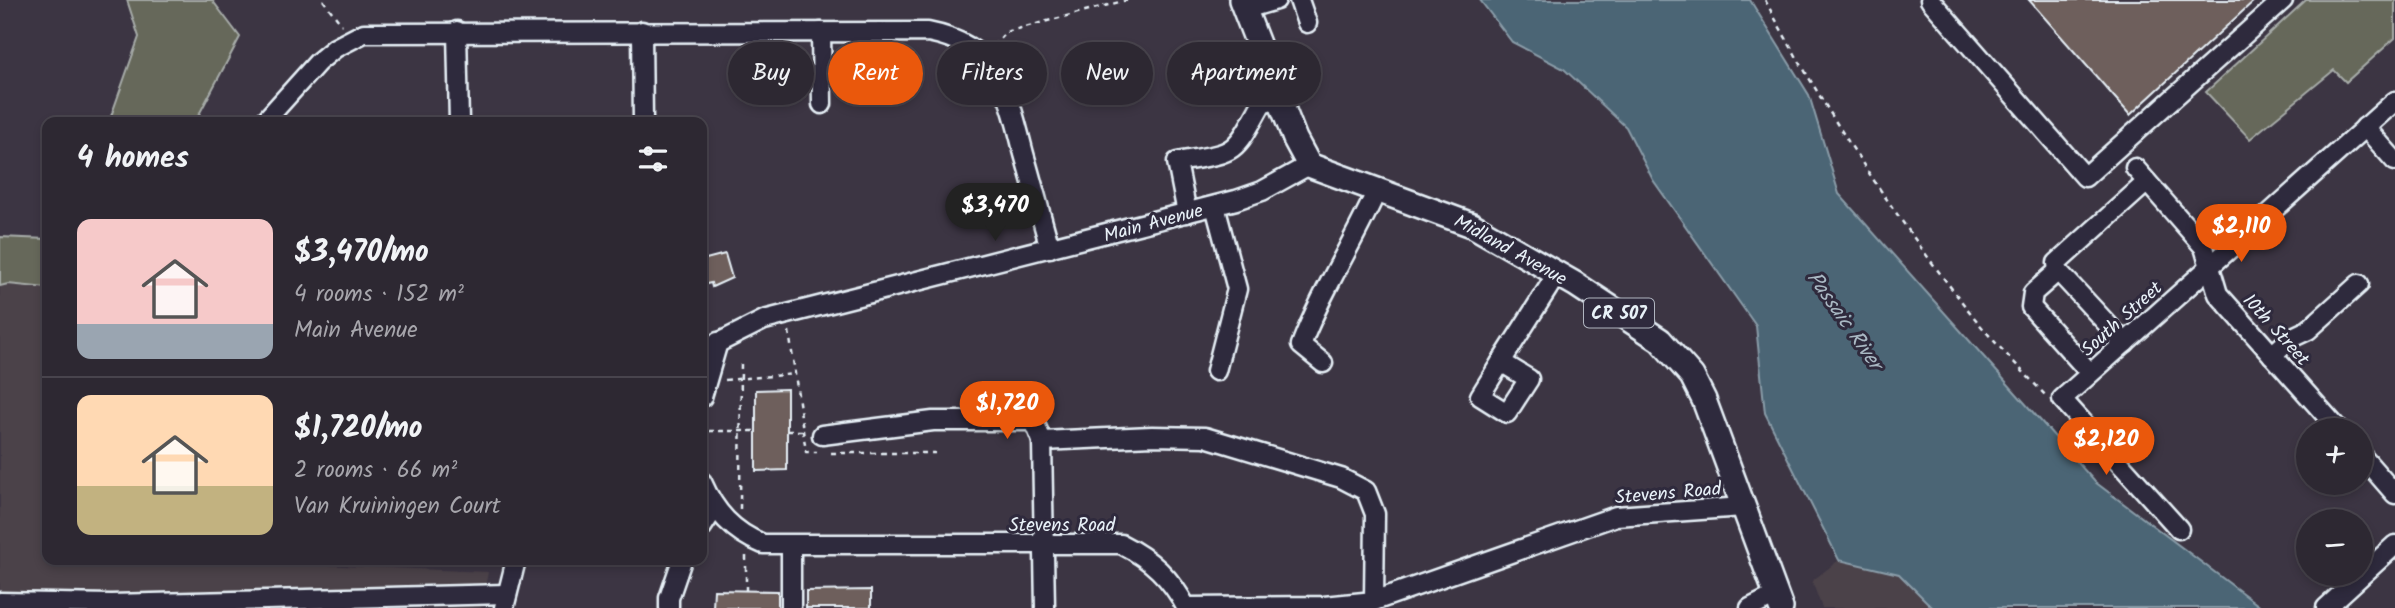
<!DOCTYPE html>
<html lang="en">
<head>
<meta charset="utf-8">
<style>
  :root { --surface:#2d2832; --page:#35303a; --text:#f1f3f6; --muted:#a7a6ac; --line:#48444d; --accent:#ea580c }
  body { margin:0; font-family:Kalam,sans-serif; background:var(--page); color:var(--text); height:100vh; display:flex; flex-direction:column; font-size:26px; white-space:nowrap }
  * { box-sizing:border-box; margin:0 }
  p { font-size:23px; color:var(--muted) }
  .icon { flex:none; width:38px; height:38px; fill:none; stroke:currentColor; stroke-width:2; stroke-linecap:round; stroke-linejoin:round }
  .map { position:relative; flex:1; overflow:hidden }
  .details { position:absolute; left:42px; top:117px; width:665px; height:448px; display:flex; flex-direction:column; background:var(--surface); border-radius:14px; box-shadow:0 4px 10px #0003,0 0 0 2px var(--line) }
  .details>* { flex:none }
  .banner { position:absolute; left:728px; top:42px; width:665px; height:63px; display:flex; gap:14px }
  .fabs { position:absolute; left:2296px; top:418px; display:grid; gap:14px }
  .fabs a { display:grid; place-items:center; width:77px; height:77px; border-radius:50%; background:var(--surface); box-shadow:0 4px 10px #0003,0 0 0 2px var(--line); font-size:35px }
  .price { position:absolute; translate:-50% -60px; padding:0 16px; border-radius:24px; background:var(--accent); color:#fff; font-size:23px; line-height:46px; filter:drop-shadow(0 2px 4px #0008) }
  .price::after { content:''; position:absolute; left:50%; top:42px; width:21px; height:16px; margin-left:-10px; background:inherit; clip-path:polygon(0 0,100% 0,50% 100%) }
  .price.on { background:#222; color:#fff }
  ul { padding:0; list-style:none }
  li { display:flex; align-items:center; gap:21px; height:175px; padding:0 35px }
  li+li { border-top:2px solid var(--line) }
  li span { display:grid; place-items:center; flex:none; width:196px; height:140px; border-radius:14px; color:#555 }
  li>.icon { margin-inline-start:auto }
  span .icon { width:84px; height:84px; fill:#fffc; stroke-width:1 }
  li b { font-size:30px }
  h2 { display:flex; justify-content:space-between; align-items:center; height:84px; padding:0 35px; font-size:30px }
  .tag { padding:0 24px; border-radius:32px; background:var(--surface); box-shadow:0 4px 10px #0003,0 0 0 2px var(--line); font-size:24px; line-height:63px }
  .tag.on { background:var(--accent); color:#fff }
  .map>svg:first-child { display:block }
  .built { fill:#4b424a }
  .green { fill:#66685a; stroke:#a7aca9; stroke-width:2 }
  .water { fill:#4c6575; stroke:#8a9da9; stroke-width:2 }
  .building { fill:#6e5f5b; stroke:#e8f1f8; stroke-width:2 }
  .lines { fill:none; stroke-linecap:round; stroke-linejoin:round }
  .minor-casing { stroke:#e8f1f8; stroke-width:23 }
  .major-casing { stroke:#e8f1f8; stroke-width:28 }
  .path { stroke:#e8f1f8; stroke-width:2.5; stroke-dasharray:5 5; stroke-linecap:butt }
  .minor { stroke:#2f2a3d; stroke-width:18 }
  .major { stroke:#2f2a3d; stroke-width:23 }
  .labels { text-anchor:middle; stroke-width:6; stroke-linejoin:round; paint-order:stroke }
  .shield { fill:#2f2a3d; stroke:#b0b5c0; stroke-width:2 }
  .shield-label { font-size:18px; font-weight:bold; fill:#e8f1f8 }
  .street-label { font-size:19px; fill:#e8f1f8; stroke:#2f2a3d }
  .water-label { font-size:21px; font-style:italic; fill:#aab9c4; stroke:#2f2a3d }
</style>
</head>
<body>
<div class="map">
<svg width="2395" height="608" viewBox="0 0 2395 608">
  <rect width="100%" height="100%" fill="#3c3543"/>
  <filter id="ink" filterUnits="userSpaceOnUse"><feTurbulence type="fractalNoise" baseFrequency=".0143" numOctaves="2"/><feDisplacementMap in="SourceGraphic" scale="14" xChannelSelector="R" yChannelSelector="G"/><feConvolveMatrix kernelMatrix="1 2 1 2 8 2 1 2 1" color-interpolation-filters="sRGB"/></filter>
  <g filter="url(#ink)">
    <!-- built -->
    <g class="built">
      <path d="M 8,284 L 47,288 L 47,560 L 199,560 L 488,572 L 481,608 L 0,608 L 0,286 Z"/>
      <path d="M 1839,560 L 1899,574 L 1933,608 L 1822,608 L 1812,581 Z"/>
    </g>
    <!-- green -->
    <g class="green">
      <path d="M 127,0 L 212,0 L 240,37 L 195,122 L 109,122 L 139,37 Z"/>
      <path d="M 2306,0 L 2395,0 L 2395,38 L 2346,82 L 2334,70 L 2250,139 L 2206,92 Z"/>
      <path d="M 0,237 L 47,239 L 47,288 L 8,284 L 0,286 Z"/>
    </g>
    <!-- water -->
    <path class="water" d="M 1480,0 L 1750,0 L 1809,95 L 1839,194 L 2095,482 L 2262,608 L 1933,608 L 1899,574 L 1839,560 L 1765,413 L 1756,326 L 1653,180 L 1626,127 L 1564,69 L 1512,42 Z"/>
    <!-- building -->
    <g class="building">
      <path d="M 2029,0 L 2255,0 L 2130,115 Z"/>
      <path d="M 725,254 L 732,278 L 712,287 L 711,283 L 702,285 L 702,260 Z"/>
      <path d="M 787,389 L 787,470 L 756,471 L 756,390 Z"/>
      <path d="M 714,590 L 778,591 L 778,608 L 713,608 Z"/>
      <path d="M 871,590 L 871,608 L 806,608 L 806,591 Z"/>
    </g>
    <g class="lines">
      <!-- minor casing -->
      <g class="minor-casing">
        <g id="minor">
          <path d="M 1299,0 L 1307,23"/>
          <path d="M 1930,0 L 2085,177 L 2283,0"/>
          <path d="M 1245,9 L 1276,0"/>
          <path d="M 457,31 L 459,122"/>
          <path d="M 642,31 L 643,122"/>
          <path d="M 821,32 L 822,104"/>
          <path d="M 264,122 L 318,62 L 335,48 L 364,33 L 928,32 C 1000,46 1008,92 1024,154 C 1033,185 1041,217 1050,248"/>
          <path d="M 2365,127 L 2395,161"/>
          <path d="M 2135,168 L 2204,247 L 2218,294 L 2339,430"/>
          <path d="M 1215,206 L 1237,289 L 1216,371"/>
          <path d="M 1187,213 L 1177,162 C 1237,152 1233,156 1262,103 L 1278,98"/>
          <path d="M 2058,271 L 2033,293 L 2031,307 L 2090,373"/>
          <path d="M 2125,343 L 2058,271 L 2057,263 L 2147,182"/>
          <path d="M 702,351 L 764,320 L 1236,200 L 1262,191 L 1309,165"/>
          <path d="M 2272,355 L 2291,338 L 2308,330 L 2359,284"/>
          <path d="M 1501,362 L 1529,379 L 1507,413 L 1480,396 Z"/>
          <path d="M 1501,362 L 1557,274"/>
          <path d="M 1323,363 L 1301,345 C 1322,290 1354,242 1378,188"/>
          <path d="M 702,397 L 718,342"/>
          <path d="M 822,435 L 933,421 L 1034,421 L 1042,441 L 1045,608"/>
          <path d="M 1042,441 L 1152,436 L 1205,437 L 1341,478 L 1366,491 L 1375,514 L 1374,601"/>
          <path d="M 2361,455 L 2395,494"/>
          <path d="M 702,482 C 715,512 733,532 763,544 L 1121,544 C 1151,559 1171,578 1186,607 L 1324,606 L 1374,601 L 1616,516 L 1743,507"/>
          <path d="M 702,527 L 714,509"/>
          <path d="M 2179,529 L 2062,399 L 2395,101"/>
          <path d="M 791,546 L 791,608"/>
          <path d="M 0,602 L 111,604 L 507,594"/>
          <path d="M 504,608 L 516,560"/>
          <path d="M 669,608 L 669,598 L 682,560"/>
          <path d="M 1750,608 L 1776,595"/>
          <path d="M 2326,608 L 2395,545"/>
        </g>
      </g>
      <!-- major casing -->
      <g class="major-casing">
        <path id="major" d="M 1241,0 L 1295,139 L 1309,165 L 1472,225 L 1575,284 L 1660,340 L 1692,376 L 1704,400 L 1781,608"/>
      </g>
      <!-- path -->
      <g class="path">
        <path d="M 323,0 L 342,25"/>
        <path d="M 1765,0 C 1825,112 1898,222 1977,321 C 1998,347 2023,371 2046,396"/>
        <path d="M 993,46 L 1006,32 L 1127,0"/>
        <path d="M 789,331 L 806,452 L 817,452"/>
        <path d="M 725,380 L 795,374"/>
        <path d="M 709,431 L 756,431"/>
        <path d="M 787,431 L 803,431"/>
        <path d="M 831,453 L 935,453"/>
        <path d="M 740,509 L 741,359"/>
        <path d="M 746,591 L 746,556"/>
      </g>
      <!-- minor -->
      <use href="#minor" class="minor"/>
      <!-- major -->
      <use href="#major" class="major"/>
    </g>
  </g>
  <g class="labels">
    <!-- shield labels -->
    <rect class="shield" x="1584" y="298.5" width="70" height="29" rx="5"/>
    <g class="shield-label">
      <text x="1619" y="319">CR 507</text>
    </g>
    <!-- street labels -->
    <g class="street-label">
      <text transform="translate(1153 222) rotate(-15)" y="7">Main Avenue</text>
      <text transform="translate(1511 249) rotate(29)" y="7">Midland Avenue</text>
      <text transform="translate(2121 318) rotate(-42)" y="7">South Street</text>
      <text transform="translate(2277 329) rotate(48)" y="7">10th Street</text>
      <text transform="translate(1668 492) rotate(-5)" y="7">Stevens Road</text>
      <text x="1062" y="531">Stevens Road</text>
    </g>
    <!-- water labels -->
    <g class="water-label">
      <text transform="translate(1845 320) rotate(55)" y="7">Passaic River</text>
    </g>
  </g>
</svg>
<div class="fabs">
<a>+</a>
<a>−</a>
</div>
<b class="price on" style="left:995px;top:243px">$3,470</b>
<b class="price" style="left:2241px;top:264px">$2,110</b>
<b class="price" style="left:1007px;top:441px">$1,720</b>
<b class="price" style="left:2106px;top:477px">$2,120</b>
<div class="banner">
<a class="tag">Buy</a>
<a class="tag on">Rent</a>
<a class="tag">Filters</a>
<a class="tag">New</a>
<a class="tag">Apartment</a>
</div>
<section class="details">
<h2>4 homes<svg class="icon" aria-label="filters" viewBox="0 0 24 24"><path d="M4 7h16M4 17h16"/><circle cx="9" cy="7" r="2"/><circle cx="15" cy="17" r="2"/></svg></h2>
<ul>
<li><span style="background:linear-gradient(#f6c9c9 75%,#9aa5b1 0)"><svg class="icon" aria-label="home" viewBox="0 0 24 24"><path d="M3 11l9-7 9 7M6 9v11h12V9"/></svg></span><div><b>$3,470/mo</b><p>4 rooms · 152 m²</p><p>Main Avenue</p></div></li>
<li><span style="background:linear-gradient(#ffd9b3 65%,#c2b280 0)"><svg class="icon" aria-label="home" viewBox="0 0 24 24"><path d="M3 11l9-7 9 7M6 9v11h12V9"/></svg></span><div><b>$1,720/mo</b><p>2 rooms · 66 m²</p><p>Van Kruiningen Court</p></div></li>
</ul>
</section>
</div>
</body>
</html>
